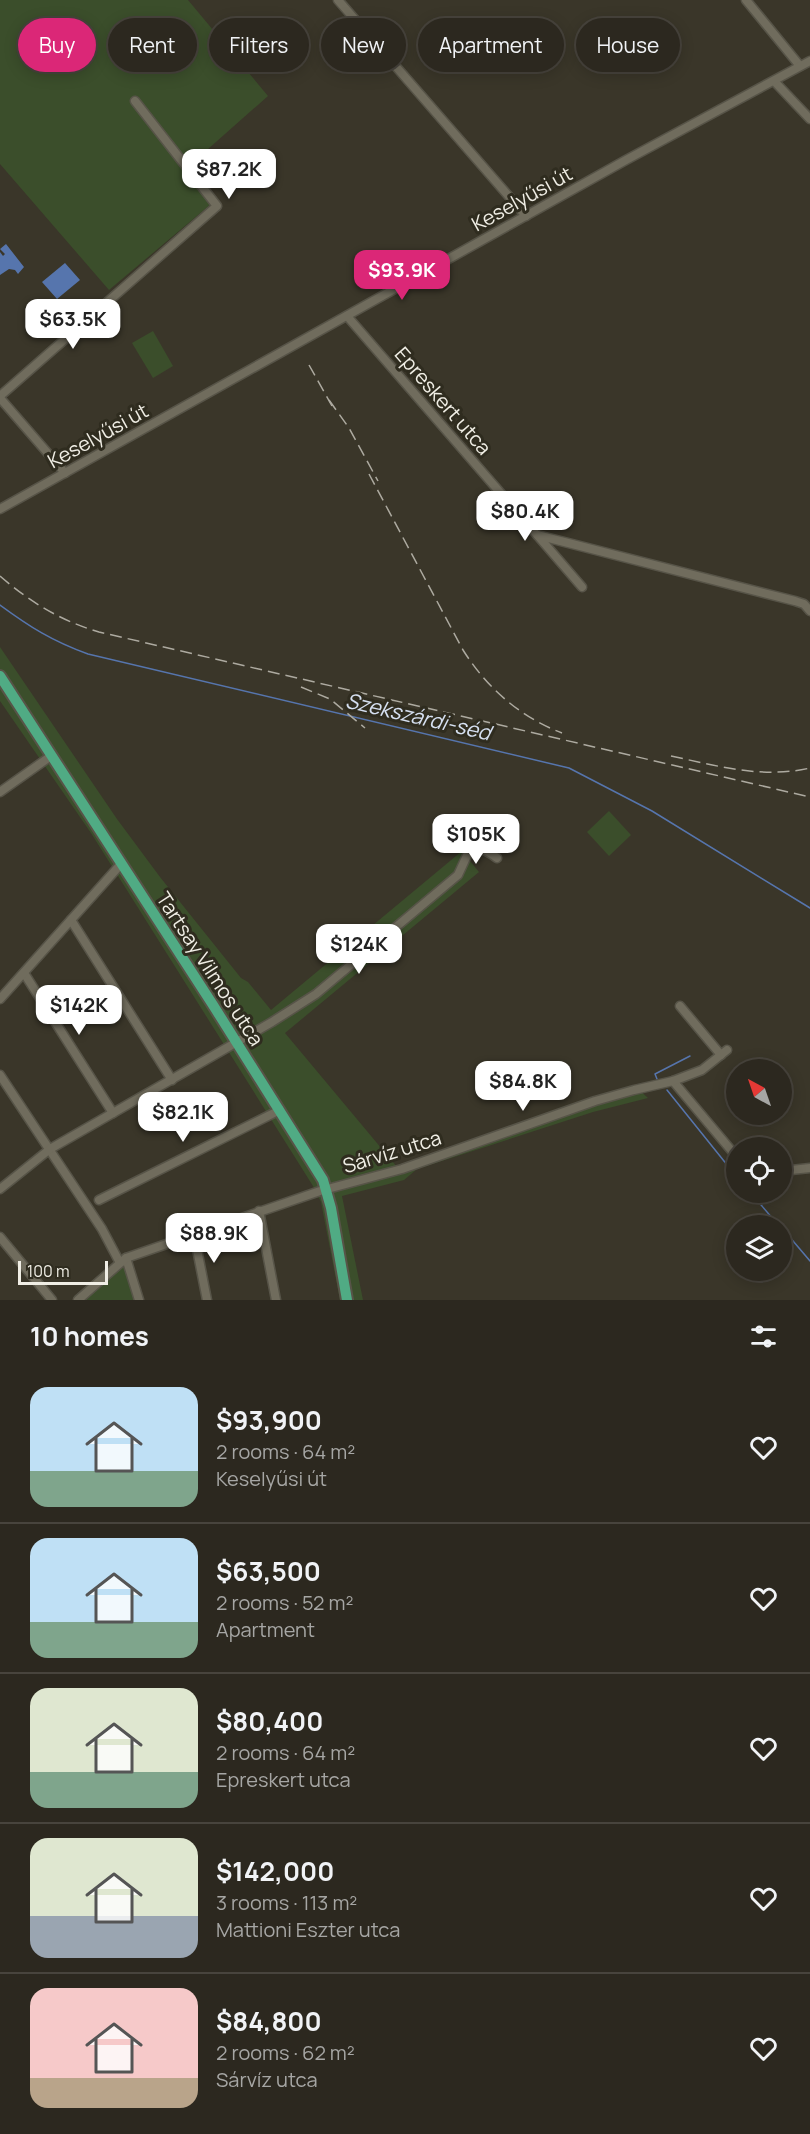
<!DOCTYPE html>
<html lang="en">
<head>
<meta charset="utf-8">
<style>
  :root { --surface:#2c281f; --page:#343028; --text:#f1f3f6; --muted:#a6a6a4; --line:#48443d; --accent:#db2777 }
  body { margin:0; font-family:Manrope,sans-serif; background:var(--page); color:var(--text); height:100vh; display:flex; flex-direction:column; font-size:22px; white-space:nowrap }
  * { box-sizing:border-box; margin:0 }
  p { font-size:20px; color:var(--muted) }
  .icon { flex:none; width:33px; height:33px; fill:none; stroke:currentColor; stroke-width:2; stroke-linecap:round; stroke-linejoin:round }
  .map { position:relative; height:1300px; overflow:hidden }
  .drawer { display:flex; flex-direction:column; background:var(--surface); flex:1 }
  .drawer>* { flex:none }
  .top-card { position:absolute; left:18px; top:18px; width:774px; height:54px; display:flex; gap:12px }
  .needle { width:39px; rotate:320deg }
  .buttons { position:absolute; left:726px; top:1059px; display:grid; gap:12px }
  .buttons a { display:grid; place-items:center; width:66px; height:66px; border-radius:50%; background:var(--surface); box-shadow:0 3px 15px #0003,0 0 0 2px var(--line); font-size:30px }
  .scale { position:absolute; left:18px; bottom:15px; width:90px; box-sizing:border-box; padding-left:6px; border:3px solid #f0eee5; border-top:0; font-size:16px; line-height:21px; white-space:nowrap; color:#f0eee5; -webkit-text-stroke:4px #2f2c1f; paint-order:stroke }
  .price { position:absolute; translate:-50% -51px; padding:0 14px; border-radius:12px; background:#fff; color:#222; font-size:20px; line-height:39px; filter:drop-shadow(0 2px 3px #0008) }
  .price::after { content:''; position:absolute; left:50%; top:36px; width:18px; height:14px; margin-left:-9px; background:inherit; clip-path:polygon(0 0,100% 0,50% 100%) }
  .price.active { background:var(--accent); color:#fff }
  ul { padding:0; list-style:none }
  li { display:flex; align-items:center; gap:18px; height:150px; padding:0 30px }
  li+li { border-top:2px solid var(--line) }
  li span { display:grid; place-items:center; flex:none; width:168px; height:120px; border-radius:18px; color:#555 }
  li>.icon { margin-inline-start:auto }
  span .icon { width:72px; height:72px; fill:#fffc; stroke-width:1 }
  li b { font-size:26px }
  h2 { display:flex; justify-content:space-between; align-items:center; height:72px; padding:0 30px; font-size:26px }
  .pill { padding:0 21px; border-radius:27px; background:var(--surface); box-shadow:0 3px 15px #0003,0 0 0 2px var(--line); font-size:21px; line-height:54px }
  .pill.active { background:var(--accent); color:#fff }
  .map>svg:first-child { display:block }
  .green { fill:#3b4e2b }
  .water { fill:#5675ad }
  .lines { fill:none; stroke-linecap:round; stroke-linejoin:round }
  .stream { stroke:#5675ad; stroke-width:1.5 }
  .minor-casing { stroke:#575448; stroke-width:11 }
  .major-casing { stroke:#575448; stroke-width:14 }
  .minor { stroke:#706c5d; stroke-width:8 }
  .major { stroke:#50ab84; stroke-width:10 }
  .rail { stroke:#adaaa0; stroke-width:1.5; stroke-dasharray:12 6; stroke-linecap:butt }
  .labels { text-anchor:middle; stroke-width:6; stroke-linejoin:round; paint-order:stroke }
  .street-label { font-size:20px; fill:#f0eee5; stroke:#2f2c1f }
  .water-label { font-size:21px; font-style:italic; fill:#d6e0f1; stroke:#2f2c1f }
</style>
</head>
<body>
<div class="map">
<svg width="810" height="1300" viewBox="0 0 810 1300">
  <rect width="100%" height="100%" fill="#3a3629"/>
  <!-- green -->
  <g class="green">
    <path d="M 0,0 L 188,0 L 268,96 L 190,165 L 217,199 L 109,290 L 0,164 Z"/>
    <path d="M 153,331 L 173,366 L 153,378 L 132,343 Z"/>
    <path d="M 0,647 L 117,819 L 160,877 L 241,978 L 248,982 L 271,1010 L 462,851 L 479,872 L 285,1033 L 397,1167 L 565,1107 L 635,1086 L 648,1098 L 593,1112 L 417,1169 L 404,1180 L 342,1196 L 363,1300 L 340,1300 L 321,1202 L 313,1186 L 91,833 L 0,701 Z"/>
    <path d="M 609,811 L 631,835 L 609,856 L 587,832 Z"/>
    <path d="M 123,1265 L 137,1300 L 82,1300 Z"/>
  </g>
  <!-- water -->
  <g class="water">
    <path d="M 6,244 L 24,267 L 18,274 L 15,270 L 9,269 L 0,275 L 0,252 L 3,256 L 5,254 L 0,249 Z"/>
    <path d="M 65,263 L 80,280 L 57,299 L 42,282 Z"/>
  </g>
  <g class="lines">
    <!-- stream -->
    <g class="stream">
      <path d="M 0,605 C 30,627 52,641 88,654 L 569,768 L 652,811 L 810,908"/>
      <path d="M 657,1079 L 655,1074 L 690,1056"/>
      <path d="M 667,1090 L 736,1176"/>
      <path d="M 750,1192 L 779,1226"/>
      <path d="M 782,1228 L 810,1261"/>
    </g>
    <!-- minor casing -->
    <g class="minor-casing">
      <g id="minor">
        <path d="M 338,0 L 526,216"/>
        <path d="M 746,0 L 800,66"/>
        <path d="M 774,81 L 810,119"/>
        <path d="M 347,316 L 537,535 L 795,601 L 804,604 L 810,611"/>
        <path d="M 0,396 L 217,206 L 135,101"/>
        <path d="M 0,398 L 65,473"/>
        <path d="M 0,509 L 626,160 L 810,61"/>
        <path d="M 538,536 L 582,587"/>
        <path d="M 0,792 L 51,756"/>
        <path d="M 71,920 L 172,1080"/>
        <path d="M 24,973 L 113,1113"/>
        <path d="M 0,999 L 121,864"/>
        <path d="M 680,1006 L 721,1055"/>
        <path d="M 0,1075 L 102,1229 L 120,1263"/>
        <path d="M 673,1081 L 736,1156"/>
        <path d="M 782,1171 L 810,1168"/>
        <path d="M 0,1189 L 50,1149 L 272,1022 L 316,994 L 458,875 L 470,849 C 479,845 489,852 497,858"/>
        <path d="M 99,1200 L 280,1110"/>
        <path d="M 259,1211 L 276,1300"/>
        <path d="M 194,1234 L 207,1300"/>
        <path d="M 0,1237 L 52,1300"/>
        <path d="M 126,1258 L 139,1300"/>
        <path d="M 78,1300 L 126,1258 L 320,1191 L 402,1169 L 595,1101 L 634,1090 L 673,1081 L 702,1070 L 727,1050"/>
      </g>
    </g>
    <!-- major casing -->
    <g class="major-casing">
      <path id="major" d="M 0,676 L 213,1005 L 323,1180 L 331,1208 L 347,1300"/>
    </g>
    <!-- minor -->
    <use href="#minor" class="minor"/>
    <!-- major -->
    <use href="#major" class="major"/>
    <!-- rail -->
    <g class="rail">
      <path d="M 309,365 L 332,406"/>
      <path d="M 329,400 L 349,428 L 378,481"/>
      <path d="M 369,474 L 463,650 C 487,688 520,717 562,733"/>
      <path d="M 0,576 C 30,602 61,621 99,632 L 810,797"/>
      <path d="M 301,687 L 330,699 L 365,728"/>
      <path d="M 671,756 C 718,766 762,779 810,768"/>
    </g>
  </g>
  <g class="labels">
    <!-- street labels -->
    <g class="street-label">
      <text transform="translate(522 199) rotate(-29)" y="7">Keselyűsi út</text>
      <text transform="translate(443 401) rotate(49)" y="7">Epreskert utca</text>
      <text transform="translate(98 436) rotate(-29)" y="7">Keselyűsi út</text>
      <text transform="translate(210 969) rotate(57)" y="7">Tartsay Vilmos utca</text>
      <text transform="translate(392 1152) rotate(-17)" y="7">Sárvíz utca</text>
    </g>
    <!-- water labels -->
    <g class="water-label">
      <text transform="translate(418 717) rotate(13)" y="7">Szekszárdi-séd</text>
    </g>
  </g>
</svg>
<div class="buttons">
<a><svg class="needle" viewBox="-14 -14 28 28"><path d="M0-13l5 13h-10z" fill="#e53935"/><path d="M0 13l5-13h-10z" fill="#a6a6a4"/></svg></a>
<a><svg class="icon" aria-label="locate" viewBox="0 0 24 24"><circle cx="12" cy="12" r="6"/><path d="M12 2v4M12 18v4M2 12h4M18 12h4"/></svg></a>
<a><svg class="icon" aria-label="layers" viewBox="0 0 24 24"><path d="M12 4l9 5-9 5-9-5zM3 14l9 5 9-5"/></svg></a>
</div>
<div class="scale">100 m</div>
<b class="price" style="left:229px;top:200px">$87.2K</b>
<b class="price active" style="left:402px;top:301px">$93.9K</b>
<b class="price" style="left:73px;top:350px">$63.5K</b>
<b class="price" style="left:525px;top:542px">$80.4K</b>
<b class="price" style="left:476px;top:865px">$105K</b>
<b class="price" style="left:359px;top:975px">$124K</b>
<b class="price" style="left:79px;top:1036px">$142K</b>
<b class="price" style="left:523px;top:1112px">$84.8K</b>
<b class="price" style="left:183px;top:1143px">$82.1K</b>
<b class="price" style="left:214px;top:1264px">$88.9K</b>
<div class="top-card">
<a class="pill active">Buy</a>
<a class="pill">Rent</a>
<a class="pill">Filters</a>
<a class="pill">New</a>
<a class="pill">Apartment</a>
<a class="pill">House</a>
</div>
</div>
<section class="drawer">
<h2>10 homes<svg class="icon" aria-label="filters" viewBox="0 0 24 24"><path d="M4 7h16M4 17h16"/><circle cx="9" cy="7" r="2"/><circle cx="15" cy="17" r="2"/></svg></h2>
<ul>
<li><span style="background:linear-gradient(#bfe0f5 70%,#7fa58c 0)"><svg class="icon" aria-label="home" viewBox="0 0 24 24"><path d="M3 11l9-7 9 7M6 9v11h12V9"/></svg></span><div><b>$93,900</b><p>2 rooms · 64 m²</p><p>Keselyűsi út</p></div><svg class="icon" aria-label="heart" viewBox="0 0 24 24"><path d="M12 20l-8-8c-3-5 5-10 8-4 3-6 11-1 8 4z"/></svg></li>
<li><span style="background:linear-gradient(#bfe0f5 70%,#7fa58c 0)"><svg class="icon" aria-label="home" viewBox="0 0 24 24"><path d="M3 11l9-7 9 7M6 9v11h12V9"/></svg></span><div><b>$63,500</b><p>2 rooms · 52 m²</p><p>Apartment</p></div><svg class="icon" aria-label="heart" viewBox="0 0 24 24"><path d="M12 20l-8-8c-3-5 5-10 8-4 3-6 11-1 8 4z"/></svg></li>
<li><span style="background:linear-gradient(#dfe7d0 70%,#7fa58c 0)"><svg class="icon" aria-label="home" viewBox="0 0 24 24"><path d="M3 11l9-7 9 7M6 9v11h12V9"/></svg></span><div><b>$80,400</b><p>2 rooms · 64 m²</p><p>Epreskert utca</p></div><svg class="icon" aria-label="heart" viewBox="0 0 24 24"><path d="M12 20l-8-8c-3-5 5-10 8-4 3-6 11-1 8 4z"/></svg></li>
<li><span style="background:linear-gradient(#dfe7d0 65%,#9aa5b1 0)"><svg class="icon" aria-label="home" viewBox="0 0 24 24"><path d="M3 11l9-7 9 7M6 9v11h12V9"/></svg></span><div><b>$142,000</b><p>3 rooms · 113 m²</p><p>Mattioni Eszter utca</p></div><svg class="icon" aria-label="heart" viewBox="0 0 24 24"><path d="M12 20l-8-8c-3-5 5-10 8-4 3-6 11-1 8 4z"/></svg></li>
<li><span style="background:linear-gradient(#f6c9c9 75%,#b9a48a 0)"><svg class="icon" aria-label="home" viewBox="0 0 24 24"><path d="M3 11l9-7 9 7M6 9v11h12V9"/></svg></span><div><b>$84,800</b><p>2 rooms · 62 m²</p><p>Sárvíz utca</p></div><svg class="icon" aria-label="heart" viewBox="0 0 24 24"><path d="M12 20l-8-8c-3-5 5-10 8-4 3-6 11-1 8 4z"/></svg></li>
</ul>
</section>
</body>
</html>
